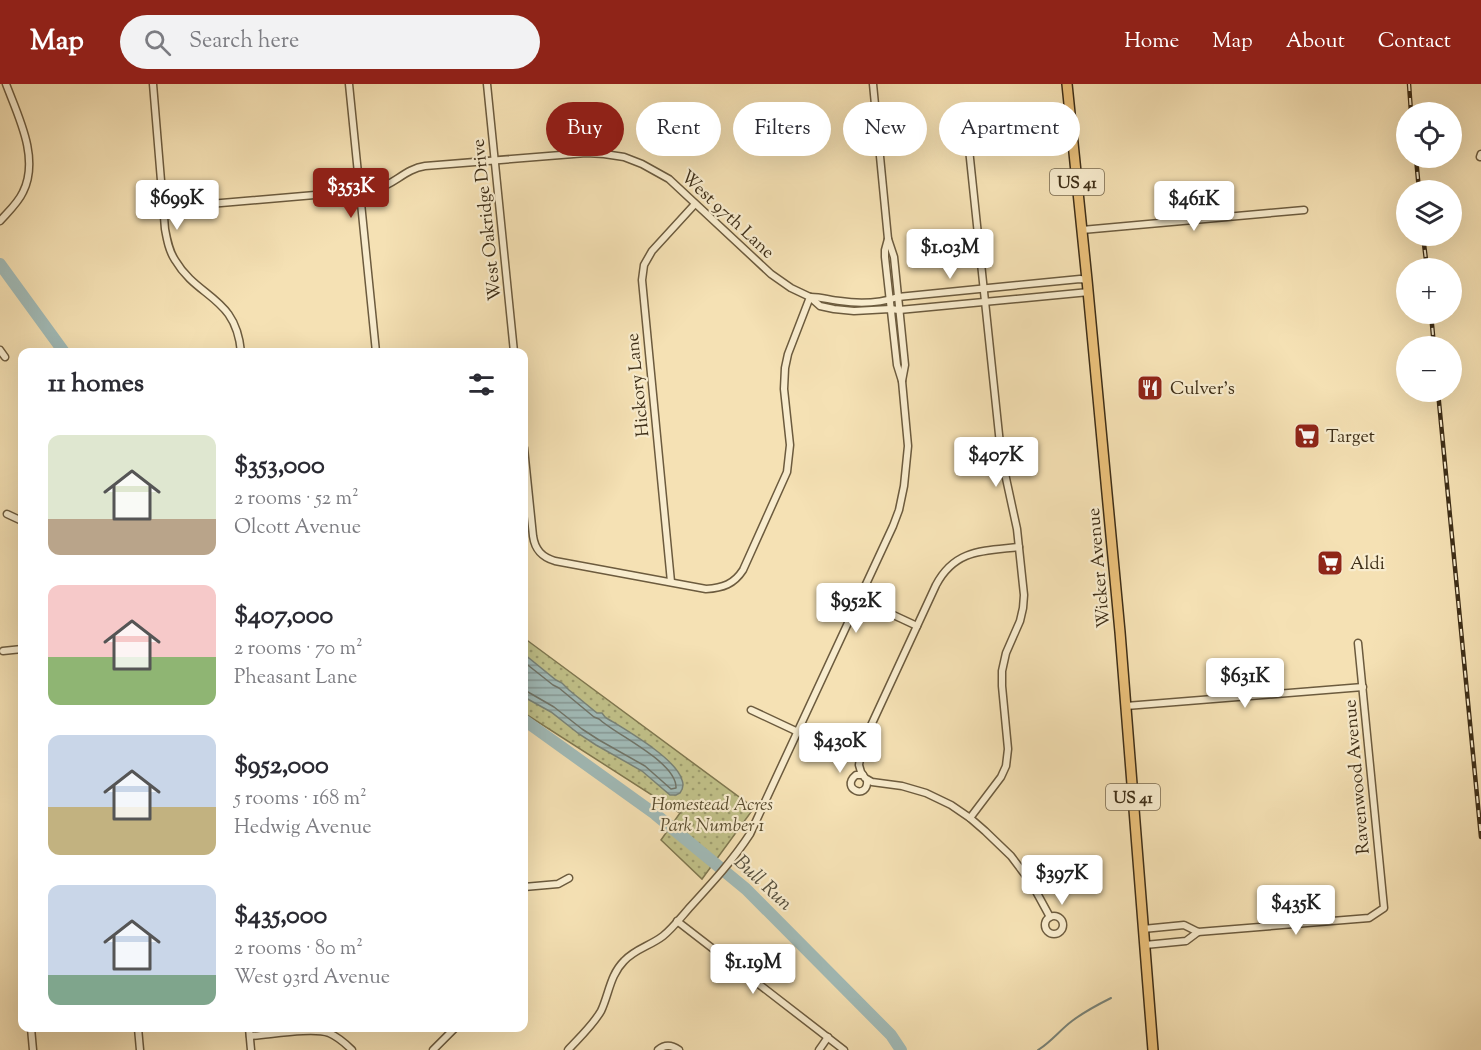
<!DOCTYPE html>
<html lang="en">
<head>
<meta charset="utf-8">
<style>
  :root { --surface:#fff; --page:#f2f2f3; --text:#2b2b33; --muted:#7c7c81; --accent:#8f2418 }
  body { margin:0; font-family:"Sorts Mill Goudy",serif; background:var(--page); color:var(--text); height:100vh; display:flex; flex-direction:column; font-size:22px; white-space:nowrap }
  * { box-sizing:border-box; margin:0 }
  p { font-size:20px; color:var(--muted) }
  .icon { flex:none; width:33px; height:33px; fill:none; stroke:currentColor; stroke-width:2; stroke-linecap:round; stroke-linejoin:round }
  .map { position:relative; flex:1; overflow:hidden }
  .sheet { position:absolute; left:18px; top:264px; width:510px; height:684px; display:flex; flex-direction:column; background:var(--surface); border-radius:12px; box-shadow:0 6px 24px #0002 }
  .sheet>* { flex:none }
  .banner { position:absolute; left:546px; top:18px; width:570px; height:54px; display:flex; gap:12px }
  .controls { position:absolute; left:1396px; top:18px; display:grid; gap:12px }
  .controls a { display:grid; place-items:center; width:66px; height:66px; border-radius:50%; background:var(--surface); box-shadow:0 6px 24px #0002; font-size:30px }
  .price { position:absolute; translate:-50% -51px; padding:0 14px; border-radius:6px; background:#fff; color:#222; font-size:20px; line-height:39px; filter:drop-shadow(0 2px 3px #0008) }
  .price::after { content:''; position:absolute; left:50%; top:36px; width:18px; height:14px; margin-left:-9px; background:inherit; clip-path:polygon(0 0,100% 0,50% 100%) }
  .price.on { background:var(--accent); color:#fff }
  ul { padding:0; list-style:none }
  li { display:flex; align-items:center; gap:18px; height:150px; padding:0 30px }
  li span { display:grid; place-items:center; flex:none; width:168px; height:120px; border-radius:12px; color:#555 }
  li>.icon { margin-inline-start:auto }
  span .icon { width:72px; height:72px; fill:#fffc; stroke-width:1 }
  li b { font-size:26px }
  h2 { display:flex; justify-content:space-between; align-items:center; height:72px; padding:0 30px; font-size:26px }
  .tag { padding:0 21px; border-radius:27px; background:var(--surface); box-shadow:0 6px 24px #0002; font-size:21px; line-height:54px }
  .tag.on { background:var(--accent); color:#fff }
  header { display:flex; align-items:center; gap:36px; box-sizing:border-box; height:84px; padding:0 30px; background:var(--accent); color:#fff }
  header strong { font-size:28px }
  nav { display:flex; gap:33px; margin-inline-start:auto; font-size:21px }
  .search { width:420px; height:54px; background:var(--page); display:flex; align-items:center; gap:15px; box-sizing:border-box; padding:0 21px; border-radius:33px; color:var(--muted); font-size:22px }
  .map>svg:first-child { display:block }
  .park { fill:url(#park-dots); stroke:#807850; stroke-width:1.5 }
  .water { fill:url(#water-rules); stroke:#798378; stroke-width:1.5 }
  .lines { fill:none; stroke-linecap:round; stroke-linejoin:round }
  .shore { stroke:#707468; stroke-width:1.5 }
  .stream { stroke:#798378; stroke-width:2 }
  .river { stroke:#a1bbb8; stroke-width:12 }
  .minor-casing { stroke:#6c5b3e; stroke-width:9 }
  .trunk-casing { stroke:#3e2e17; stroke-width:12 }
  .minor { stroke:#f8ecce; stroke-width:6 }
  .trunk { stroke:#eac07a; stroke-width:9 }
  .rail-casing { stroke:#3e2e17; stroke-width:4.5 }
  .rail { stroke:#f8ecce; stroke-width:2; stroke-dasharray:7; stroke-linecap:butt }
  .labels { text-anchor:middle; stroke-width:4.5; stroke-linejoin:round; paint-order:stroke }
  .shield { fill:#f8ecce; stroke:#76674e; stroke-width:1.5 }
  .shield-label { font-size:16px; font-weight:bold; fill:#3e2e17 }
  .street-label { font-size:18px; fill:#3e2e17; stroke:#f8ecce }
  .poi-label { font-size:18px; fill:#3e2e17; stroke:#f8ecce; text-anchor:start }
  .park-label { font-size:18px; font-style:italic; fill:#584b2e; stroke:#f8ecce }
  .water-label { font-size:20px; font-style:italic; fill:#57513f; stroke:#f8ecce }
</style>
</head>
<body>
<header>
<strong>Map</strong>
<div class="search"><svg class="icon" aria-label="search" viewBox="0 0 24 24"><circle cx="10" cy="10" r="6"/><path d="M15 15l6 6"/></svg>Search here</div>
<nav><a>Home</a><a>Map</a><a>About</a><a>Contact</a></nav>
</header>
<div class="map">
<svg width="1481" height="966" viewBox="0 0 1481 966">
  <defs>
    <pattern id="park-dots" width="8" height="8" patternUnits="userSpaceOnUse" patternTransform="scale(1.5)"><rect width="8" height="8" fill="#c1c189"/><path d="M2 2h.1M6 6h.1" fill="none" stroke="#9e9d6f" stroke-width="1.8" stroke-linecap="round"/></pattern>
    <pattern id="water-rules" width="6" height="5" patternUnits="userSpaceOnUse" patternTransform="scale(1.5)"><rect width="6" height="5" fill="#a1bbb8"/><path d="M0 2.5h6" fill="none" stroke="#859895"/></pattern>
  </defs>
  <rect width="100%" height="100%" fill="#f5e1b4"/>
  <filter id="stains"><feTurbulence type="fractalNoise" baseFrequency=".00333" numOctaves="4"/><feColorMatrix values="0 0 0 0 .2 0 0 0 0 .09 0 0 0 0 .02 0 0 0 .5 -.17"/></filter>
  <radialGradient id="worn" r=".72"><stop offset=".6" stop-color="#630" stop-opacity="0"/><stop offset="1" stop-color="#630" stop-opacity=".3"/></radialGradient>
  <!-- park -->
  <path class="park" d="M 524,554 L 754,724 L 702,795 L 661,756 L 680,729 L 524,629 Z"/>
  <!-- water -->
  <path class="water" d="M 524,570 L 556,596 L 562,599 L 569,606 L 597,629 L 602,629 L 605,633 C 624,645 676,674 682,696 C 684,701 683,705 680,709 L 676,711 L 670,711 L 642,687 L 596,661 L 579,650 L 551,628 L 524,613 Z"/>
  <g class="lines">
    <!-- shore -->
    <path class="shore" d="M 524,578 L 553,601 L 559,604 L 594,633 L 599,635 C 616,651 677,678 676,704 L 671,705 L 645,682 L 599,656 L 582,645 L 554,623 L 528,608 L 524,608"/>
    <!-- stream -->
    <path class="stream" d="M 1038,966 C 1051,958 1060,946 1072,937 C 1084,928 1097,921 1111,914"/>
    <!-- river -->
    <g class="river">
      <path d="M 0,180 L 64,268"/>
      <path d="M 524,636 L 655,730 L 746,805 L 891,951 L 901,966"/>
    </g>
    <!-- minor casing -->
    <g class="minor-casing">
      <g id="minor">
        <path d="M 153,0 L 165,145 C 167,156 169,167 175,176 C 198,215 236,212 241,268"/>
        <path d="M 349,0 L 376,268"/>
        <path d="M 487,0 L 514,268"/>
        <path d="M 873,0 L 888,155 L 894,173 L 905,281 L 902,297"/>
        <path d="M 969,65 L 1000,360 L 1004,385 L 1017,445 L 1024,511 L 1023,524 L 1020,537 L 1006,569 L 1002,587 L 1002,602 L 1008,665 L 1006,682 L 1001,693 L 970,734"/>
        <path d="M 1480,73 L 1481,70"/>
        <path d="M 163,124 L 373,106 C 394,102 404,85 425,82 L 586,69 L 604,70 L 624,73 L 642,80 L 669,95 L 771,190 L 791,204 L 810,213 L 820,222 L 834,225 L 854,227 L 890,225 L 899,226 L 1089,208"/>
        <path d="M 0,137 C 8,128 18,119 23,108 C 40,74 18,32 6,0"/>
        <path d="M 1082,146 L 1304,126"/>
        <path d="M 811,213 C 821,213 830,216 840,217 C 859,220 880,219 898,213 L 1080,195 L 1087,196"/>
        <path d="M 0,266 L 5,273"/>
        <path d="M 524,364 L 533,452 C 535,466 542,473 555,477 L 706,505 C 723,504 734,500 743,486 L 787,388 L 790,361 L 784,305 L 785,284 L 788,270 L 810,213"/>
        <path d="M 7,430 L 22,437"/>
        <path d="M 1019,463 C 983,467 955,465 936,501 L 868,648 L 861,668 L 859,681 L 861,688 L 865,694 L 872,698 L 902,702 L 926,709 L 951,721 L 970,734 L 985,747 L 1011,772 L 1032,800 L 1050,833"/>
        <path d="M 671,498 L 642,196 L 644,181 L 652,167 L 695,120"/>
        <path d="M 859,515 L 917,542"/>
        <path d="M 3,567 L 22,565"/>
        <path d="M 1126,622 L 1363,603"/>
        <path d="M 751,626 L 798,648"/>
        <path d="M 863,691 L 856,691 C 839,705 869,717 867,696"/>
        <path d="M 524,803 L 558,800 L 569,794"/>
        <circle cx="1054" cy="841" r="9"/>
        <path d="M 677,837 L 844,966"/>
        <path d="M 1143,845 L 1184,841 L 1198,848 L 1369,834 L 1384,824 L 1358,559"/>
        <path d="M 1145,861 L 1186,857 L 1198,848"/>
        <path d="M 31,944 L 33,966"/>
        <path d="M 138,944 L 140,966"/>
        <path d="M 249,944 L 251,966"/>
        <path d="M 250,952 C 269,951 312,943 329,949 C 338,953 346,960 352,966"/>
        <path d="M 433,966 L 455,944"/>
        <path d="M 568,966 C 579,954 593,941 601,927 C 609,910 610,891 624,877 C 635,865 650,862 663,852 C 673,844 682,832 691,822 C 712,799 733,776 750,750 L 893,442 L 899,426 L 904,402 L 908,362 L 902,297 L 897,281 L 885,173 L 885,166 L 888,155"/>
        <path d="M 658,966 C 665,960 672,961 679,966"/>
        <path d="M 819,966 L 828,953"/>
      </g>
    </g>
    <!-- trunk casing -->
    <g class="trunk-casing">
      <path id="trunk" d="M 1067,0 L 1087,196 L 1120,548 L 1153,966"/>
    </g>
    <!-- minor -->
    <use href="#minor" class="minor"/>
    <!-- trunk -->
    <use href="#trunk" class="trunk"/>
    <!-- rail casing -->
    <g class="rail-casing">
      <g id="rail">
        <path d="M 1409,0 L 1411,28"/>
        <path d="M 1416,74 L 1419,106"/>
        <path d="M 1423,152 L 1427,184"/>
        <path d="M 1431,230 L 1434,262"/>
        <path d="M 1438,308 L 1481,753"/>
      </g>
    </g>
    <!-- rail -->
    <use href="#rail" class="rail"/>
  </g>
  <!-- icons -->
  <defs>
    <g id="restaurant-square" transform="scale(1.35)"><rect x="-9" y="-9" width="18" height="18" rx="4" fill="#8f2418" stroke="#f8ecce"/><path d="M-5-6h1v4h1v-4h1v4h1v-4h1v5L-1.5 .5V6h-2V.5L-5-1ZM5-6V6H3V1.5H1.5Q1.5-4 5-6Z" fill="#fff"/></g>
    <g id="supermarket-square" transform="scale(1.35)"><rect x="-9" y="-9" width="18" height="18" rx="4" fill="#8f2418" stroke="#f8ecce"/><path d="M-6-5.5h2.5l.6 2H6L4.5 2H-2.5L-4.4-4H-6ZM-1.5 3.2a1.3 1.3 0 1 0 .1 0ZM3 3.2a1.3 1.3 0 1 0 .1 0Z" fill="#fff"/></g>
  </defs>
  <g fill-rule="evenodd">
    <use href="#restaurant-square" x="1150" y="304"/>
    <use href="#supermarket-square" x="1307" y="352"/>
    <use href="#supermarket-square" x="1330" y="479"/>
  </g>
  <g class="labels">
    <!-- shield labels -->
    <g class="shield">
      <rect x="1050" y="85" width="54" height="26" rx="4.5"/>
      <rect x="1106" y="700" width="54" height="26" rx="4.5"/>
    </g>
    <g class="shield-label">
      <text x="1077" y="104">US 41</text>
      <text x="1133" y="719">US 41</text>
    </g>
    <!-- street labels -->
    <g class="street-label">
      <text transform="translate(728 130) rotate(43)" y="6">West 97th Lane</text>
      <text transform="translate(486 136) rotate(-96)" y="6">West Oakridge Drive</text>
      <text transform="translate(637 301) rotate(-96)" y="6">Hickory Lane</text>
      <text transform="translate(1098 484) rotate(-95)" y="6">Wicker Avenue</text>
      <text transform="translate(1356 693) rotate(-95)" y="6">Ravenwood Avenue</text>
    </g>
    <!-- poi labels -->
    <g class="poi-label">
      <text x="1170" y="310">Culver's</text>
      <text x="1326" y="358">Target</text>
      <text x="1350" y="485">Aldi</text>
    </g>
    <!-- park labels -->
    <g class="park-label">
      <text x="712" y="726">Homestead Acres<tspan x="712" dy="21">Park Number 1</tspan></text>
    </g>
    <!-- water labels -->
    <g class="water-label">
      <text transform="translate(764 798) rotate(43)" y="7">Bull Run</text>
    </g>
  </g>
  <rect width="100%" height="100%" filter="url(#stains)"/>
  <rect width="100%" height="100%" fill="url(#worn)"/>
</svg>
<div class="controls">
<a><svg class="icon" aria-label="locate" viewBox="0 0 24 24"><circle cx="12" cy="12" r="6"/><path d="M12 2v4M12 18v4M2 12h4M18 12h4"/></svg></a>
<a><svg class="icon" aria-label="layers" viewBox="0 0 24 24"><path d="M12 4l9 5-9 5-9-5zM3 14l9 5 9-5"/></svg></a>
<a>+</a>
<a>−</a>
</div>
<b class="price on" style="left:351px;top:135px">$353K</b>
<b class="price" style="left:177px;top:147px">$699K</b>
<b class="price" style="left:1194px;top:148px">$461K</b>
<b class="price" style="left:950px;top:196px">$1.03M</b>
<b class="price" style="left:996px;top:404px">$407K</b>
<b class="price" style="left:856px;top:550px">$952K</b>
<b class="price" style="left:1245px;top:625px">$631K</b>
<b class="price" style="left:840px;top:690px">$430K</b>
<b class="price" style="left:1062px;top:822px">$397K</b>
<b class="price" style="left:1296px;top:852px">$435K</b>
<b class="price" style="left:753px;top:911px">$1.19M</b>
<div class="banner">
<a class="tag on">Buy</a>
<a class="tag">Rent</a>
<a class="tag">Filters</a>
<a class="tag">New</a>
<a class="tag">Apartment</a>
</div>
<section class="sheet">
<h2>11 homes<svg class="icon" aria-label="filters" viewBox="0 0 24 24"><path d="M4 7h16M4 17h16"/><circle cx="9" cy="7" r="2"/><circle cx="15" cy="17" r="2"/></svg></h2>
<ul>
<li><span style="background:linear-gradient(#dfe7d0 70%,#b9a48a 0)"><svg class="icon" aria-label="home" viewBox="0 0 24 24"><path d="M3 11l9-7 9 7M6 9v11h12V9"/></svg></span><div><b>$353,000</b><p>2 rooms · 52 m²</p><p>Olcott Avenue</p></div></li>
<li><span style="background:linear-gradient(#f6c9c9 60%,#8fb573 0)"><svg class="icon" aria-label="home" viewBox="0 0 24 24"><path d="M3 11l9-7 9 7M6 9v11h12V9"/></svg></span><div><b>$407,000</b><p>2 rooms · 70 m²</p><p>Pheasant Lane</p></div></li>
<li><span style="background:linear-gradient(#c9d6e8 60%,#c2b280 0)"><svg class="icon" aria-label="home" viewBox="0 0 24 24"><path d="M3 11l9-7 9 7M6 9v11h12V9"/></svg></span><div><b>$952,000</b><p>5 rooms · 168 m²</p><p>Hedwig Avenue</p></div></li>
<li><span style="background:linear-gradient(#c9d6e8 75%,#7fa58c 0)"><svg class="icon" aria-label="home" viewBox="0 0 24 24"><path d="M3 11l9-7 9 7M6 9v11h12V9"/></svg></span><div><b>$435,000</b><p>2 rooms · 80 m²</p><p>West 93rd Avenue</p></div></li>
</ul>
</section>
</div>
</body>
</html>
